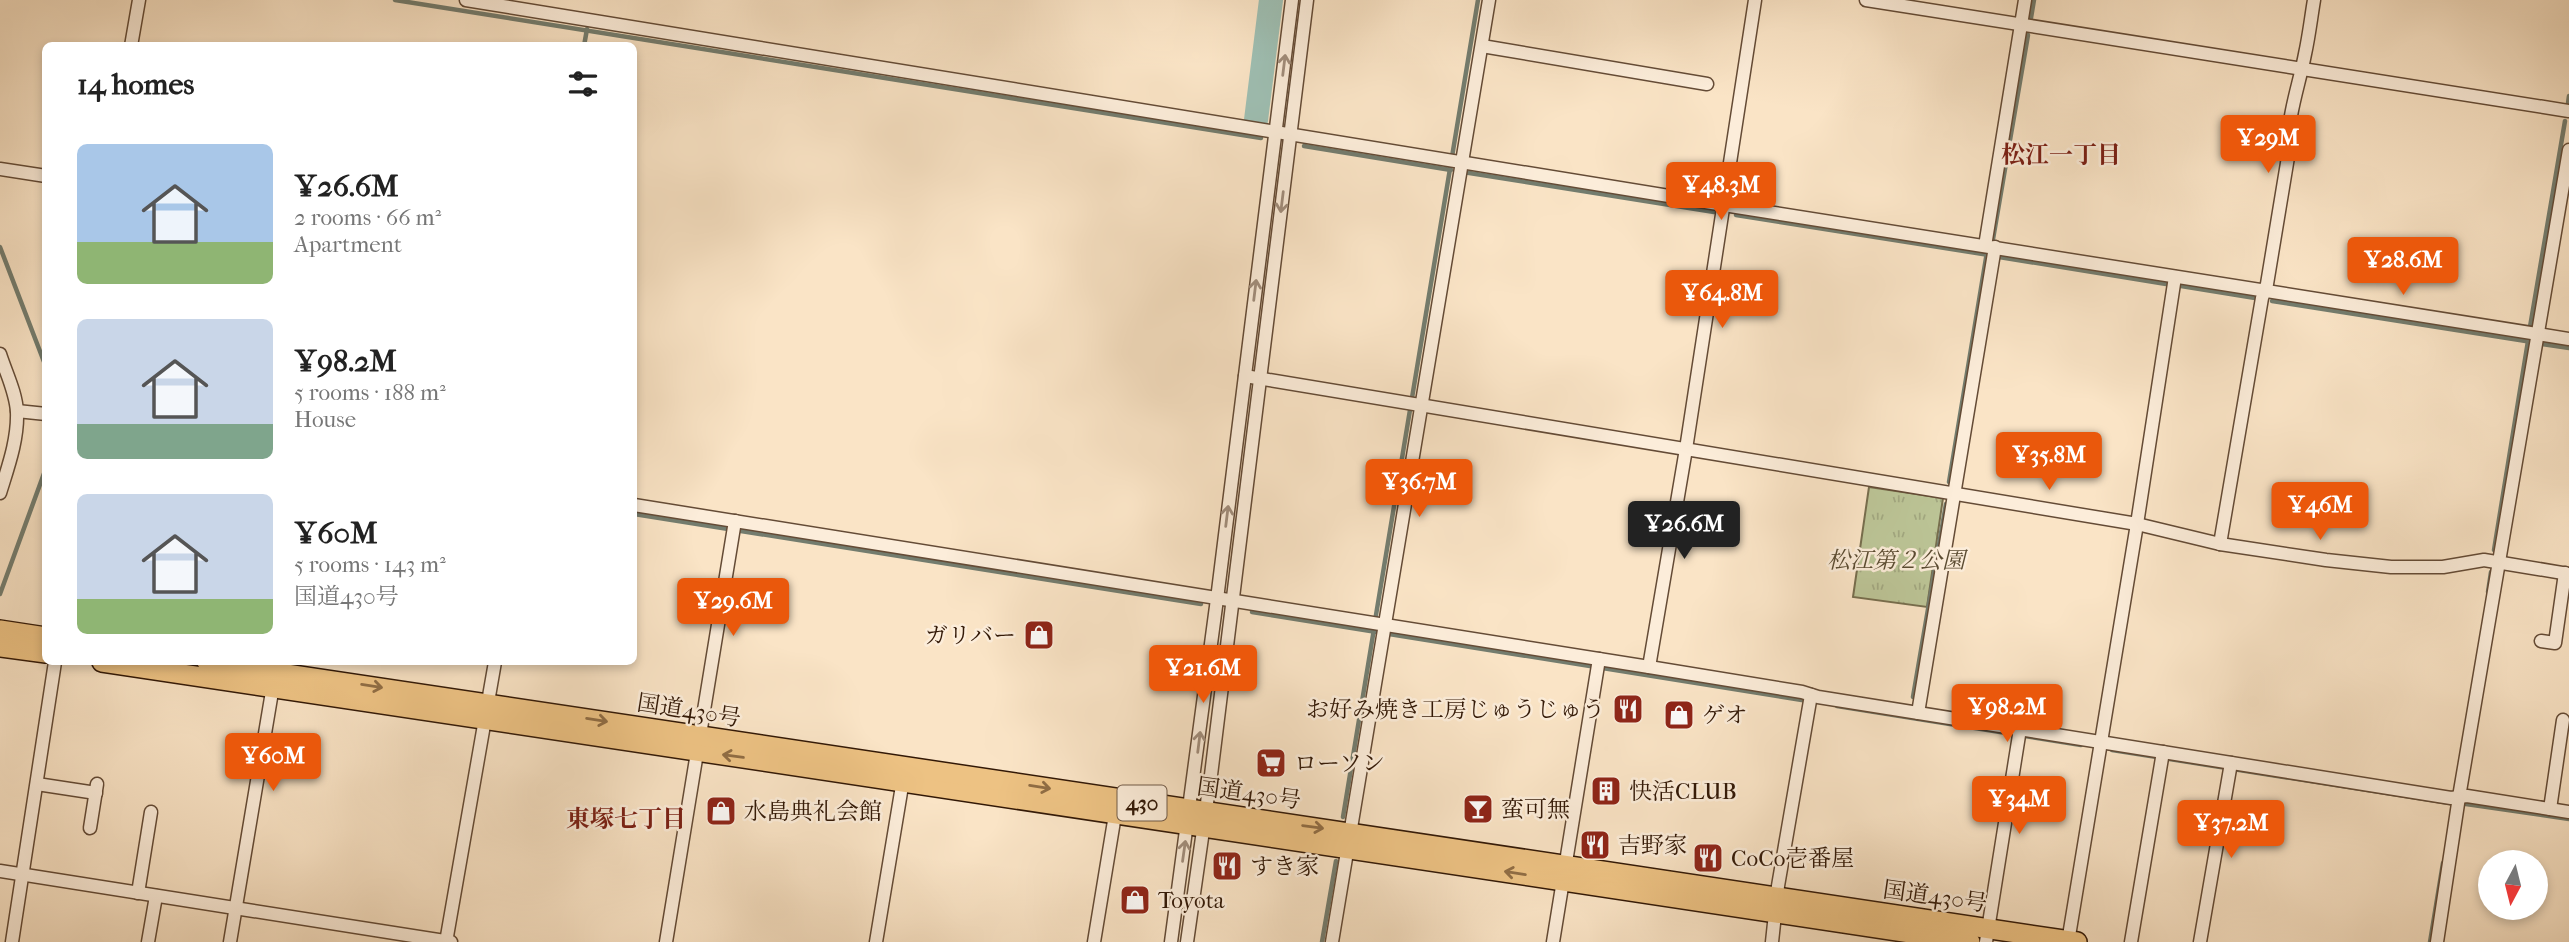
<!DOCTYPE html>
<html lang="en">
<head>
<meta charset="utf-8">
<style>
  :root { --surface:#fff; --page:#f2f2f2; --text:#222; --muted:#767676; --accent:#ea580c }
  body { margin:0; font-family:"IM FELL French Canon","Noto Serif JP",serif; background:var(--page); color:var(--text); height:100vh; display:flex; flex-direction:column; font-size:26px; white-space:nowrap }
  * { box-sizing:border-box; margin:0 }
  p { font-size:23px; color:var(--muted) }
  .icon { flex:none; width:38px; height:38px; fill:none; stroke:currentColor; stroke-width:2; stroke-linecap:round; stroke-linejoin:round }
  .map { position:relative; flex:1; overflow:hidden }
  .drawer { position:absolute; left:42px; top:42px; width:595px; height:623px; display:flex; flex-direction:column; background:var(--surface); border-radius:10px; box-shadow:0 4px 10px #0003 }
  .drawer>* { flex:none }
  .needle { width:46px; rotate:187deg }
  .buttons { position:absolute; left:2478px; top:850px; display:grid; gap:14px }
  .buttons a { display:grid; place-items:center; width:70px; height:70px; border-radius:50%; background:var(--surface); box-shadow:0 4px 10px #0003; font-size:35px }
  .price { position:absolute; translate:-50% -60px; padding:0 16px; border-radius:7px; background:var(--accent); color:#fff; font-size:23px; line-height:46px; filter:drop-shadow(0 2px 4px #0008) }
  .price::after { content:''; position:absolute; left:50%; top:42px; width:21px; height:16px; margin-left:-10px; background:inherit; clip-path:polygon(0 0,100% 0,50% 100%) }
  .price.selected { background:#222; color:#fff }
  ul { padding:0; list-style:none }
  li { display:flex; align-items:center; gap:21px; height:175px; padding:0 35px }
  li span { display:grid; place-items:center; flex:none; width:196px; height:140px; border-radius:10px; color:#555 }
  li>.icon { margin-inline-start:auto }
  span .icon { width:84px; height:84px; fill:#fffc; stroke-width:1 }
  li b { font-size:30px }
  h2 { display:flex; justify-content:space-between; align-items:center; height:84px; padding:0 35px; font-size:30px }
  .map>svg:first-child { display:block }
  .park { fill:url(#park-tufts); stroke:#776e4e; stroke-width:2 }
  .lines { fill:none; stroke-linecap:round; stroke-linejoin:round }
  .stream { stroke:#737c6e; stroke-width:4.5 }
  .river { stroke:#9ebfb3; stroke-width:24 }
  .minor-casing { stroke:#644b36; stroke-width:15 }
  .highway-casing { stroke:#321806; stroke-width:22 }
  .minor { stroke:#fcedda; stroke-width:12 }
  .highway { stroke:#edc283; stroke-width:19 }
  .oneway { stroke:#a18d7b }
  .oneway2 { stroke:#906d44 }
  .labels { text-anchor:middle; stroke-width:5; stroke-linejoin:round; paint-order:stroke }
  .shield { fill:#fcedda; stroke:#6f5846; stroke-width:2 }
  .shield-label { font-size:21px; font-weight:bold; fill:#321806 }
  .park-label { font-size:23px; font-style:italic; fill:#5b4c32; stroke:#fcedda }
  .poi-label { font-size:23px; fill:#321806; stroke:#fcedda; text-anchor:start }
  .street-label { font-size:23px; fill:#321806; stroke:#fcedda }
  .neighbourhood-label { font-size:24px; font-weight:bold; fill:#7a1f14; stroke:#fcedda }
</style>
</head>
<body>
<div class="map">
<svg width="2569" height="942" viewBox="0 0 2569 942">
  <defs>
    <pattern id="park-tufts" width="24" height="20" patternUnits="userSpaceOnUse" patternTransform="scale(1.75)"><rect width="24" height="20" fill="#bcc597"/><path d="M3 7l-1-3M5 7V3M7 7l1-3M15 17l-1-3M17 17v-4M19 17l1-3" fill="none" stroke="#a2a881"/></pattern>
  </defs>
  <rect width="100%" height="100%" fill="#fae4c6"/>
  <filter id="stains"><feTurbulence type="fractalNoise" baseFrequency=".00286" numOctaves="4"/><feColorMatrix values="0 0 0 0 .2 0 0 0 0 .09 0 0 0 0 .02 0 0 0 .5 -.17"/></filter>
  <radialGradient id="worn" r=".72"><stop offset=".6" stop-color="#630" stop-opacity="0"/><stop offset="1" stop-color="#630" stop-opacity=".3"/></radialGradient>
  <!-- park -->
  <path class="park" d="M 1869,487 L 1943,498 L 1927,607 L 1853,597 Z"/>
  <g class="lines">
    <!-- stream -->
    <g class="stream">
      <path d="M 395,0 L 1261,138"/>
      <path d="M 2031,18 L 2034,0"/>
      <path d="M 584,46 L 587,29"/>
      <path d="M 2568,103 L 2569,96"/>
      <path d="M 1304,146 L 1451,170"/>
      <path d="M 1463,172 L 1714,212"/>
      <path d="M 1736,215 L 1989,255"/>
      <path d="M 1993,239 L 2028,35"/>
      <path d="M 0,247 L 46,367"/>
      <path d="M 1999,257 L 2166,284"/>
      <path d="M 2181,286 L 2255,298"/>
      <path d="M 2272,301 L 2532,342"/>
      <path d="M 2530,327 L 2565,121"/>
      <path d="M 2542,344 L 2569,348"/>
      <path d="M 1949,482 L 1987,252"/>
      <path d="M 634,514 L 1201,604"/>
      <path d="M 2494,550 L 2528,341"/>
      <path d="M 2488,592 L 2491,572"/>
      <path d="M 0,594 L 46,468"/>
      <path d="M 1252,612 L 1808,701"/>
      <path d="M 1375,621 L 1478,0"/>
      <path d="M 1913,697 L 1946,504"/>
      <path d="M 1837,706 L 2081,745"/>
      <path d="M 2112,750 L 2450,803"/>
      <path d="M 2459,803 L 2569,819"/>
      <path d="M 1343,817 L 1374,629"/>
      <path d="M 1322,942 L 1336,861"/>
      <path d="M 2430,942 L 2443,863"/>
    </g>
    <!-- river -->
    <path class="river" d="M 1256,120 L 1271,0"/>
    <!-- minor casing -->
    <g class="minor-casing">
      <g id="minor">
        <path d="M 466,0 L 1724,205 L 2569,339"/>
        <path d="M 1866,0 L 2569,111"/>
        <path d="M 131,46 L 139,0"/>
        <path d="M 1482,46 L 1707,84"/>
        <path d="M 0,169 L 46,176"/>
        <path d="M 1985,246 L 2025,0"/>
        <path d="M 0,354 C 6,373 16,392 17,412 C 18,440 8,467 0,493"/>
        <path d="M 1245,376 L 2137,524 L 2220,544 L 2326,560 L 2391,567 L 2443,567 L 2484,560 L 2569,574"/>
        <path d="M 17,411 L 46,414"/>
        <path d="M 634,505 L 1649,667 L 1802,692 L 1818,697 L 2451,798 L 2467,796 L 2569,812"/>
        <path d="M 2220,544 L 2262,298 L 2267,284 L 2289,151 C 2286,119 2299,86 2305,54 C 2309,36 2311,18 2314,0"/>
        <path d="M 2541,641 L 2555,643 L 2565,573"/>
        <path d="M 1649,667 L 1686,449 L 1755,0"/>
        <path d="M 1918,713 L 1995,247"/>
        <path d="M 37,784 L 96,793"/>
        <path d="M 2550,809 L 2563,720"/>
        <path d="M 90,828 L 97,784"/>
        <path d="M 0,871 L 451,942"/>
        <path d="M 138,893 L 151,812"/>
        <path d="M 12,942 L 55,662"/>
        <path d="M 148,942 L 156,896"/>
        <path d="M 230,942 L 277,662"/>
        <path d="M 446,942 L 495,662"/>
        <path d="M 666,942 L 735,521"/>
        <path d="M 876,942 L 903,780"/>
        <path d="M 1094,942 L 1115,815"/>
        <path d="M 1171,942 L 1217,599 L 1292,0"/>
        <path d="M 1187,942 L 1211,775 L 1307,0"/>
        <path d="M 1332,942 L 1489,0"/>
        <path d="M 1553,942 L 1599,659"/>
        <path d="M 1772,942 L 1778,886 L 1811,695"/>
        <path d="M 1986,942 L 2020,729"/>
        <path d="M 2068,942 L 2137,524 L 2175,277"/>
        <path d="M 2131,942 L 2163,752"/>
        <path d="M 2200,942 L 2231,763"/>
        <path d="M 2437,942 L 2459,797 L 2569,150"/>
      </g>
    </g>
    <!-- highway casing -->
    <g class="highway-casing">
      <g id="highway">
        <path d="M 0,630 L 46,637"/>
        <path d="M 0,647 L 46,653"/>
        <path d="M 102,662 L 1970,942"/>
        <path d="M 207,662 L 2077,942"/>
      </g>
    </g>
    <!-- minor -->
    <use href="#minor" class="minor"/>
    <!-- highway -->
    <use href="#highway" class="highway"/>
  </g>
  <!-- one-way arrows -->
  <defs><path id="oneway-shaft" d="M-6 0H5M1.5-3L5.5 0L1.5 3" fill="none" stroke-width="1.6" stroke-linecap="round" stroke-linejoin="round" transform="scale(1.75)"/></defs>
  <g class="oneway">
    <use href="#oneway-shaft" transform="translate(1284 65) rotate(-83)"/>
    <use href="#oneway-shaft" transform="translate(1282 202) rotate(97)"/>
    <use href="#oneway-shaft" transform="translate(1255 290) rotate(-83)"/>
    <use href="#oneway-shaft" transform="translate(1227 516) rotate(-83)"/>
    <use href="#oneway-shaft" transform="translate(1199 742) rotate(-83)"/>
    <use href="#oneway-shaft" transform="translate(1184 851) rotate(-82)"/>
  </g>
  <g class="oneway2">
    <use href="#oneway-shaft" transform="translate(372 686) rotate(9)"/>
    <use href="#oneway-shaft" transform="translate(597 720) rotate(9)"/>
    <use href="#oneway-shaft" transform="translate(733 756) rotate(-172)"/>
    <use href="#oneway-shaft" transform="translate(1040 787) rotate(9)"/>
    <use href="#oneway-shaft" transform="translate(1313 827) rotate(8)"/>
    <use href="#oneway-shaft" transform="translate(1515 873) rotate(-171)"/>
  </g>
  <!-- icons -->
  <defs>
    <g id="shop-square" transform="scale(1.575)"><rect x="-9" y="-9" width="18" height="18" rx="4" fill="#8f2418" stroke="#fcedda"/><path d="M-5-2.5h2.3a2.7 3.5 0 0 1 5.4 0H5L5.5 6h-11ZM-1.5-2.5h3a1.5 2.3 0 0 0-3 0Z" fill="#fff"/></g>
    <g id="restaurant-square" transform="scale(1.575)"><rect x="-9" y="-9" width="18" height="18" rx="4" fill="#8f2418" stroke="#fcedda"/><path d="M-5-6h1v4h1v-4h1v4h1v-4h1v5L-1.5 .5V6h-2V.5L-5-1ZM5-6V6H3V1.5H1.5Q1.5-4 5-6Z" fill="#fff"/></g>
    <g id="supermarket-square" transform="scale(1.575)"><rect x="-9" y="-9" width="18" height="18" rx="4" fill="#8f2418" stroke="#fcedda"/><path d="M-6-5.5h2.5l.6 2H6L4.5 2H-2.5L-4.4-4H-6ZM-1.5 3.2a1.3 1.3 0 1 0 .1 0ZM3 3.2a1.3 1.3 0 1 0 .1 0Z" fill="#fff"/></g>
    <g id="building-square" transform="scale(1.575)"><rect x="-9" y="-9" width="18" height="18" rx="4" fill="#8f2418" stroke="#fcedda"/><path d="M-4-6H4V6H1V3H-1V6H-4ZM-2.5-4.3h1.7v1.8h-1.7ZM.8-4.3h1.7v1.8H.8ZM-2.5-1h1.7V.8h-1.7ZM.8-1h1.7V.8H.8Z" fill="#fff"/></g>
    <g id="bar-square" transform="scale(1.575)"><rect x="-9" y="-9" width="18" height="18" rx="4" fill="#8f2418" stroke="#fcedda"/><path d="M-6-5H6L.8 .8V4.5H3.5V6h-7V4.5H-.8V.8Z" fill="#fff"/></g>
  </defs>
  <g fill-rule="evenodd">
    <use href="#shop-square" x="1039" y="635"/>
    <use href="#restaurant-square" x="1628" y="709"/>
    <use href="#shop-square" x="1679" y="715"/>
    <use href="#supermarket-square" x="1271" y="763"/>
    <use href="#building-square" x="1606" y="791"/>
    <use href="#bar-square" x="1478" y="809"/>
    <use href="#shop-square" x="721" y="811"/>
    <use href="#restaurant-square" x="1595" y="845"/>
    <use href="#restaurant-square" x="1708" y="858"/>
    <use href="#restaurant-square" x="1227" y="866"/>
    <use href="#shop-square" x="1135" y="900"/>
  </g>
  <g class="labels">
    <!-- shield labels -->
    <rect class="shield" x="1117.5" y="785.5" width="49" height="35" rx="5"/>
    <g class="shield-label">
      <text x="1142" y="810">430</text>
    </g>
    <!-- park labels -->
    <g class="park-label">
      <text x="1896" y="568">松江第２公園</text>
    </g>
    <!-- poi labels -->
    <g class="poi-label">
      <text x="1016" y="643" text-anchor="end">ガリバー</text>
      <text x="1605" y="717" text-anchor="end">お好み焼き工房じゅうじゅう</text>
      <text x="1702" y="723">ゲオ</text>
      <text x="1294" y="771">ローソン</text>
      <text x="1629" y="799">快活CLUB</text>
      <text x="1501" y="817">蛮可無</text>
      <text x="744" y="819">水島典礼会館</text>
      <text x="1618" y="853">吉野家</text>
      <text x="1731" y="866">CoCo壱番屋</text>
      <text x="1250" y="874">すき家</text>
      <text x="1158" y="908">Toyota</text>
    </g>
    <!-- street labels -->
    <g class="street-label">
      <text transform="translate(689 710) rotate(9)" y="8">国道430号</text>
      <text transform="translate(1249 793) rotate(8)" y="8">国道430号</text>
      <text transform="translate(1935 896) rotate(8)" y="8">国道430号</text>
    </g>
    <!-- neighbourhood labels -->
    <g class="neighbourhood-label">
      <text x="2061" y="163">松江一丁目</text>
      <text x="626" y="827">東塚七丁目</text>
    </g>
  </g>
  <rect width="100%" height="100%" filter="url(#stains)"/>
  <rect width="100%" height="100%" fill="url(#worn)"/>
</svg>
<div class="buttons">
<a><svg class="needle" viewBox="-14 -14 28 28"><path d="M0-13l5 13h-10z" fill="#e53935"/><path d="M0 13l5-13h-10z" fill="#767676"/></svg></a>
</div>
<b class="price" style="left:2268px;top:175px">¥29M</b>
<b class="price" style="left:1721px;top:222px">¥48.3M</b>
<b class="price" style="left:2403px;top:297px">¥28.6M</b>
<b class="price" style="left:1722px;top:330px">¥64.8M</b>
<b class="price" style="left:2049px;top:492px">¥35.8M</b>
<b class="price" style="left:1419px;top:519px">¥36.7M</b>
<b class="price" style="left:2320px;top:542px">¥46M</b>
<b class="price selected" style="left:1684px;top:561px">¥26.6M</b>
<b class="price" style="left:733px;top:638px">¥29.6M</b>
<b class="price" style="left:1203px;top:705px">¥21.6M</b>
<b class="price" style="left:2007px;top:744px">¥98.2M</b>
<b class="price" style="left:273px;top:793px">¥60M</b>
<b class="price" style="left:2019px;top:836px">¥34M</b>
<b class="price" style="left:2231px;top:860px">¥37.2M</b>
<section class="drawer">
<h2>14 homes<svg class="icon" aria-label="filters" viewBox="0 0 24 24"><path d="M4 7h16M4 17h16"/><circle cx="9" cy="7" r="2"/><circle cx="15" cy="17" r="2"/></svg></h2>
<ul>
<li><span style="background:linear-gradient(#a9c7e8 70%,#8fb573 0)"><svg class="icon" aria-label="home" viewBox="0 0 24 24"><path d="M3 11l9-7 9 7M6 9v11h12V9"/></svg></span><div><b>¥26.6M</b><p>2 rooms · 66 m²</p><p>Apartment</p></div></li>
<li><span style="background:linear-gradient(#c9d6e8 75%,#7fa58c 0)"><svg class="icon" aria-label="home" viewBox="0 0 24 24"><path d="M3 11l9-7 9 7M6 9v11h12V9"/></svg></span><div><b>¥98.2M</b><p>5 rooms · 188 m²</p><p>House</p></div></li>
<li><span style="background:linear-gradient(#c9d6e8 75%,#8fb573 0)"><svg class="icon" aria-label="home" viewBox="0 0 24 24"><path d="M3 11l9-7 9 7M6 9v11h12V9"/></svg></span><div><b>¥60M</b><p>5 rooms · 143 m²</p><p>国道430号</p></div></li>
</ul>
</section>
</div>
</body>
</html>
